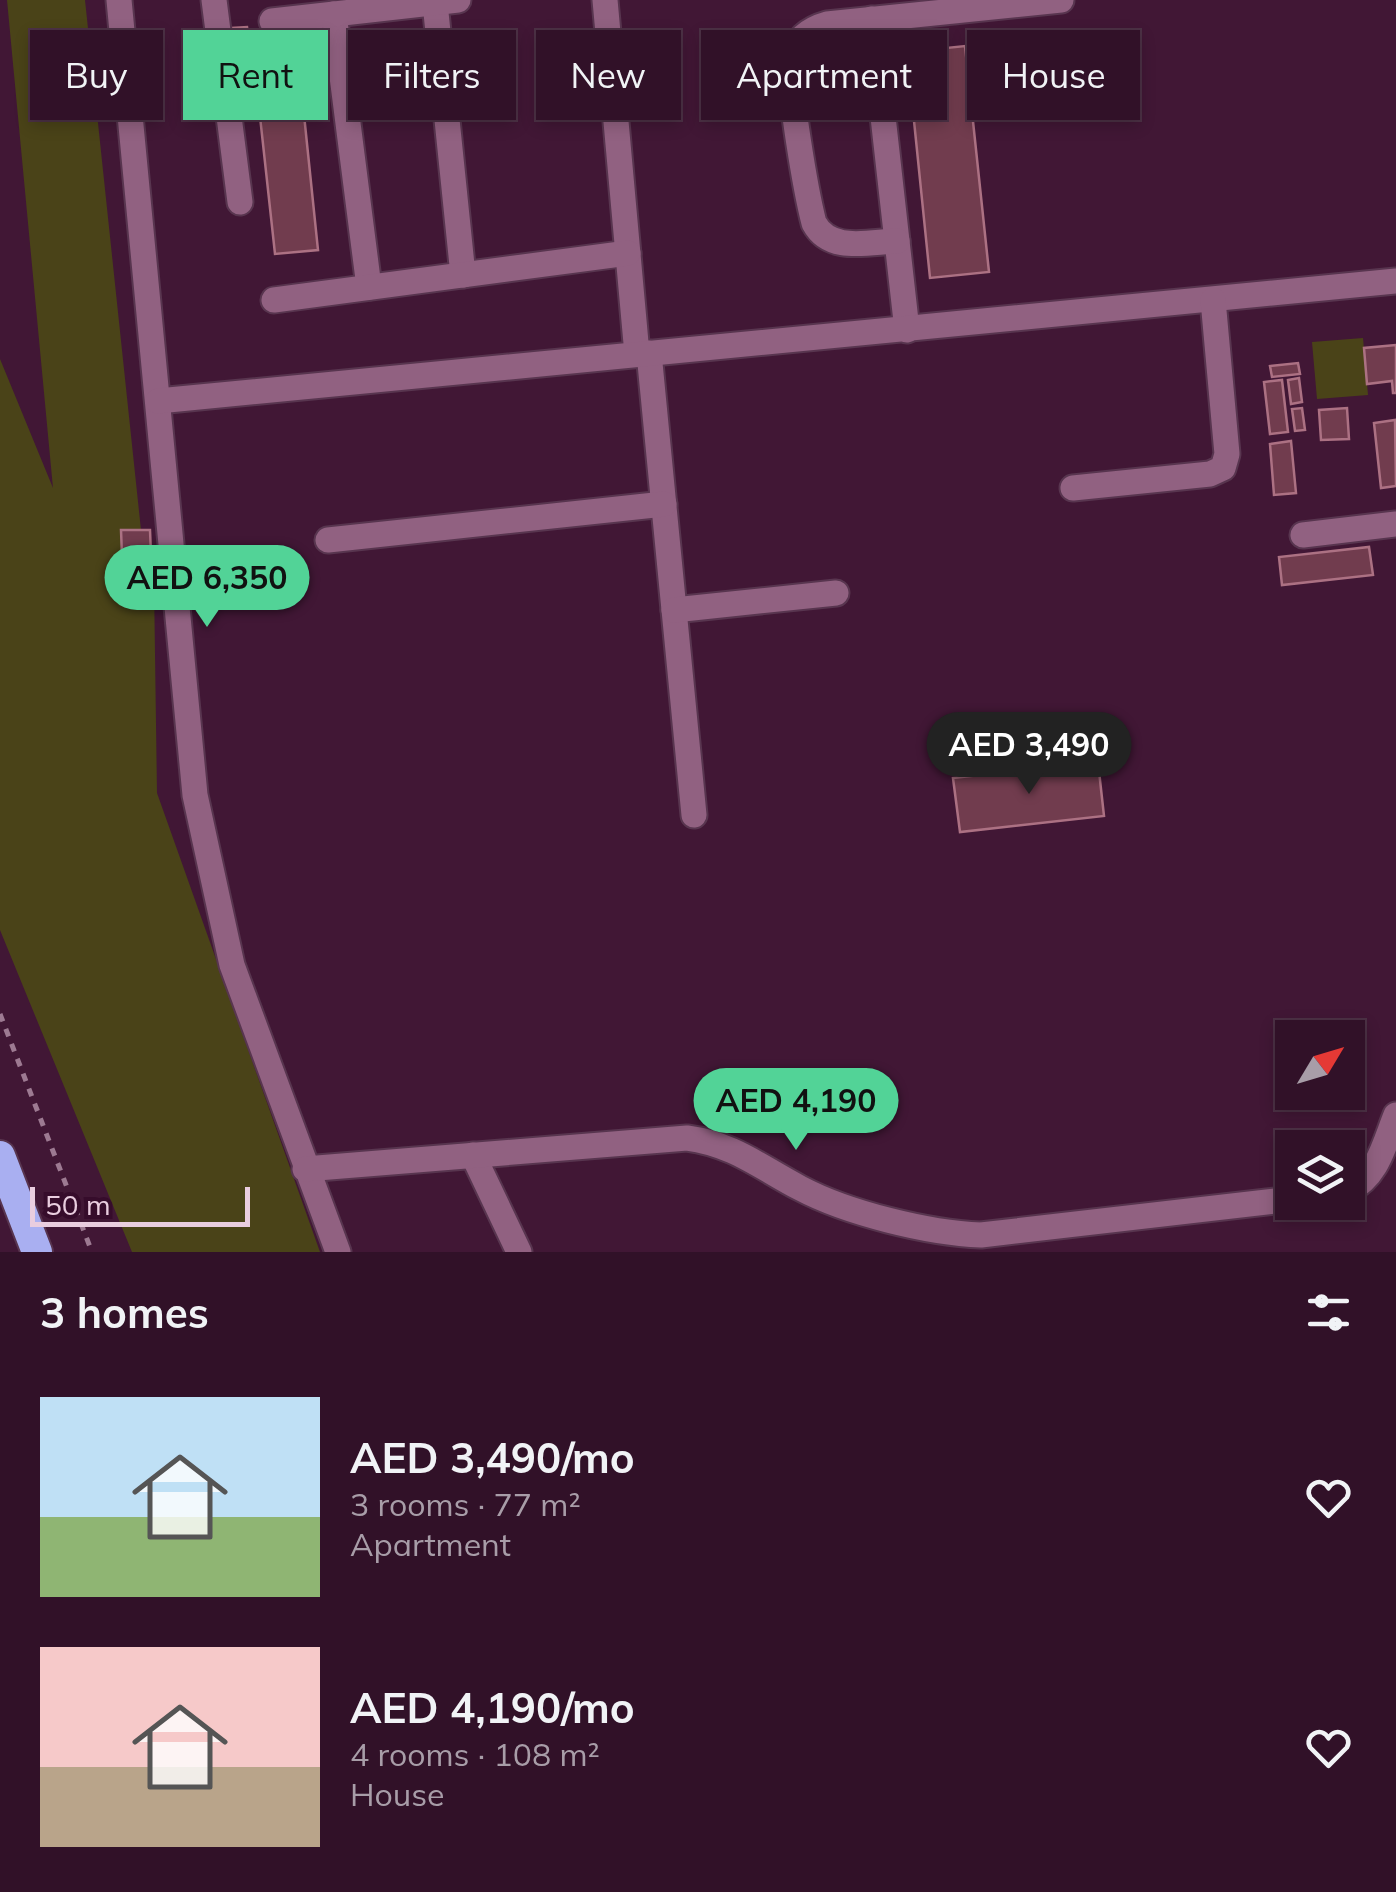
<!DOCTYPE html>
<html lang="en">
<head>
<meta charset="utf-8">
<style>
  :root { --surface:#311128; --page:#3d1f34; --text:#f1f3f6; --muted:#a89da8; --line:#4c3145; --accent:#52d397 }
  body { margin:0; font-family:Mulish,sans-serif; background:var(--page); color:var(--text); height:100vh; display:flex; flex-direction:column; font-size:38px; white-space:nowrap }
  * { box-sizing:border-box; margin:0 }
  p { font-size:32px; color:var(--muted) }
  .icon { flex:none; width:55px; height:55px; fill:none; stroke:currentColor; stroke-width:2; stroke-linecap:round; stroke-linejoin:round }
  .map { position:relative; height:1252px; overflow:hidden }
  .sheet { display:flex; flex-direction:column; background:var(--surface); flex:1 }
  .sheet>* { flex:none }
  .banner { position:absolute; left:30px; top:30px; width:1338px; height:90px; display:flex; gap:20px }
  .needle { width:65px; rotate:52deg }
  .fabs { position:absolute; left:1275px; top:1020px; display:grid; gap:20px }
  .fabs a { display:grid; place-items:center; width:90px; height:90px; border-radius:0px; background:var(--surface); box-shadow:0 5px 15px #0003,0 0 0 2px var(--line); font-size:50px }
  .scale { position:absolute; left:30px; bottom:25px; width:220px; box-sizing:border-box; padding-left:10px; border:5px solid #e9cddf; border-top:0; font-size:28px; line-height:35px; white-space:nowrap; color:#e9cddf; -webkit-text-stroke:8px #360c2b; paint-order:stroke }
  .price { position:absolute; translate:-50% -85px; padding:0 22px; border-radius:35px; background:var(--accent); color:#111; font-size:32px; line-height:65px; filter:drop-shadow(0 2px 5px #0008) }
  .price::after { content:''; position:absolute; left:50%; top:60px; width:30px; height:22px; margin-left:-15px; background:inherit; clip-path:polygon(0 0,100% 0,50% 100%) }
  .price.selected { background:#222; color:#fff }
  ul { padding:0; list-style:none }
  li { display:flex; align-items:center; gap:30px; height:250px; padding:0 40px }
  li span { display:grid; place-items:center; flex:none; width:280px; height:200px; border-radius:0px; color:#555 }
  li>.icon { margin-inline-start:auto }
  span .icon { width:120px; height:120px; fill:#fffc; stroke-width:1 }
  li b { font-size:42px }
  h2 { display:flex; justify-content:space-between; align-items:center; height:120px; padding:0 40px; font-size:42px }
  .tag { padding:0 35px; border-radius:0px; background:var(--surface); box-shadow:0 5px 15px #0003,0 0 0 2px var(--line); font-size:35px; line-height:90px }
  .tag.selected { background:var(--accent); color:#111 }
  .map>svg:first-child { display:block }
  .green { fill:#4a4318 }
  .building { fill:#713c4e; stroke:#ac7183; stroke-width:2.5 }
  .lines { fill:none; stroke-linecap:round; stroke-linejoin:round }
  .minor-casing { stroke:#58354f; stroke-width:29 }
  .highway-casing { stroke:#58354f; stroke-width:34 }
  .path { stroke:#9d7a92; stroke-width:5; stroke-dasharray:8 8; stroke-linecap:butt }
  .minor { stroke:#916181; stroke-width:25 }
  .highway { stroke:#a9aff1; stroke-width:30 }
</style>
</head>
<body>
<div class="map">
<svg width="1396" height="1252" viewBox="0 0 1396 1252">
  <rect width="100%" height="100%" fill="#411735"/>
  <!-- green -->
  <g class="green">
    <path d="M 7,0 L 85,0 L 141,530 L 122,531 L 122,555 L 151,555 L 154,584 L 157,793 L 320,1252 L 132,1252 L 0,930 L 0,359 L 53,488 Z"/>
    <path d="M 1363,338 L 1368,395 L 1317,399 L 1312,342 Z"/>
  </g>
  <!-- building -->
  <g class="building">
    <path d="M 247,27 L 253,76 L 238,77 L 232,28 Z"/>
    <path d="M 965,46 L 989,272 L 930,278 L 907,52 Z"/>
    <path d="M 300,76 L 318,250 L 275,254 L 256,80 Z"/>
    <path d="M 1396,345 L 1396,393 L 1393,393 L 1392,381 L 1367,384 L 1364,348 Z"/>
    <path d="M 1298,363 L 1300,374 L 1272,377 L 1270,366 Z"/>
    <path d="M 1299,378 L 1302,402 L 1291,404 L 1288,380 Z"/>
    <path d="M 1282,380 L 1288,432 L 1270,434 L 1264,382 Z"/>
    <path d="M 1302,408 L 1305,430 L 1295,431 L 1292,409 Z"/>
    <path d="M 1347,408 L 1349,439 L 1321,440 L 1319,410 Z"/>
    <path d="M 1395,420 L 1396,486 L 1381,488 L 1374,423 Z"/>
    <path d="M 1291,441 L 1296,493 L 1274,495 L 1270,444 Z"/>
    <path d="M 121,530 L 150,530 L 151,555 L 122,556 Z"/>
    <path d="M 1369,547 L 1373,575 L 1282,585 L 1279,557 Z"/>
    <path d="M 1098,762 L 1104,816 L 960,832 L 953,778 Z"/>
  </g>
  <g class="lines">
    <!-- minor casing -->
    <g class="minor-casing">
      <g id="minor">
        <path d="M 119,0 L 195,795 L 232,965 L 338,1252"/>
        <path d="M 214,0 L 240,202"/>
        <path d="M 605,0 L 637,354"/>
        <path d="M 435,3 L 463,275"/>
        <path d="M 334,14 L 369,287"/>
        <path d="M 872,19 L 907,330"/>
        <path d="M 272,21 L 458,0"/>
        <path d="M 897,241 C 868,242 830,253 814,223 C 806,192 788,88 791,60 C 794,40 809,29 827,24 L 1061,0"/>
        <path d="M 274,300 L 628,253"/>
        <path d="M 649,353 L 694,815"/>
        <path d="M 158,401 L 1396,281"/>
        <path d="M 1073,488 L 1210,474 L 1223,468 L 1227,454 L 1213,300"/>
        <path d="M 1303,535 L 1396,524"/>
        <path d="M 328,540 L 664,504"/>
        <path d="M 674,610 L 836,593"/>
        <path d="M 473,1155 L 519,1252"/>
        <path d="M 305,1169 L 687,1138 C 733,1144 760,1167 800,1188 C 847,1213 928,1233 981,1235 L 1292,1199"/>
        <path d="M 1348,1191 C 1378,1176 1384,1145 1396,1115"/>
      </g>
    </g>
    <!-- highway casing -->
    <g class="highway-casing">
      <path id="highway" d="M 0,1156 L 37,1252"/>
    </g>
    <!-- path -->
    <path class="path" d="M 0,1014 L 92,1252"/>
    <!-- minor -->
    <use href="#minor" class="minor"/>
    <!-- highway -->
    <use href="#highway" class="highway"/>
  </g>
</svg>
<div class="fabs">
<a><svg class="needle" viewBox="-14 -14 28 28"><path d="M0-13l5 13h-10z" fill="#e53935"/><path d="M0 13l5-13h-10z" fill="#a89da8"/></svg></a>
<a><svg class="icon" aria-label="layers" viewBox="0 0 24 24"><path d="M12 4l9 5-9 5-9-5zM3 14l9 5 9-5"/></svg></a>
</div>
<div class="scale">50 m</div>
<b class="price" style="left:207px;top:630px">AED 6,350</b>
<b class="price selected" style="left:1029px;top:797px">AED 3,490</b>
<b class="price" style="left:796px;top:1153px">AED 4,190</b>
<div class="banner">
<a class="tag">Buy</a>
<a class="tag selected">Rent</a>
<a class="tag">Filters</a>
<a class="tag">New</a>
<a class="tag">Apartment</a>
<a class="tag">House</a>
</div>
</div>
<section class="sheet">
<h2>3 homes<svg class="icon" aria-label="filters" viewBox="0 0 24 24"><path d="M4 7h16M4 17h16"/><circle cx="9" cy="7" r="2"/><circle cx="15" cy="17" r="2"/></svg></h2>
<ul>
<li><span style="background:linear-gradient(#bfe0f5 60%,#8fb573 0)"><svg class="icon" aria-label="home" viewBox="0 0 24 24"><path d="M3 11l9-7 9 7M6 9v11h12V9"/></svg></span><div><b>AED 3,490/mo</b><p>3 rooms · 77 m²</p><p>Apartment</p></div><svg class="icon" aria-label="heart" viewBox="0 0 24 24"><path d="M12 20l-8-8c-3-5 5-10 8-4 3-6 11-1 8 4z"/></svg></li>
<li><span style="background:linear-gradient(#f6c9c9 60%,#b9a48a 0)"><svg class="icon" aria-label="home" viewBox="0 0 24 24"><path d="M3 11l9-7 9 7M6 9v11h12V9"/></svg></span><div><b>AED 4,190/mo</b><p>4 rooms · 108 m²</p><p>House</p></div><svg class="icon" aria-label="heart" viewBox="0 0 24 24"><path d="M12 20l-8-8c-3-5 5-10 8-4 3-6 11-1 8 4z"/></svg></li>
</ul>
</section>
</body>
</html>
